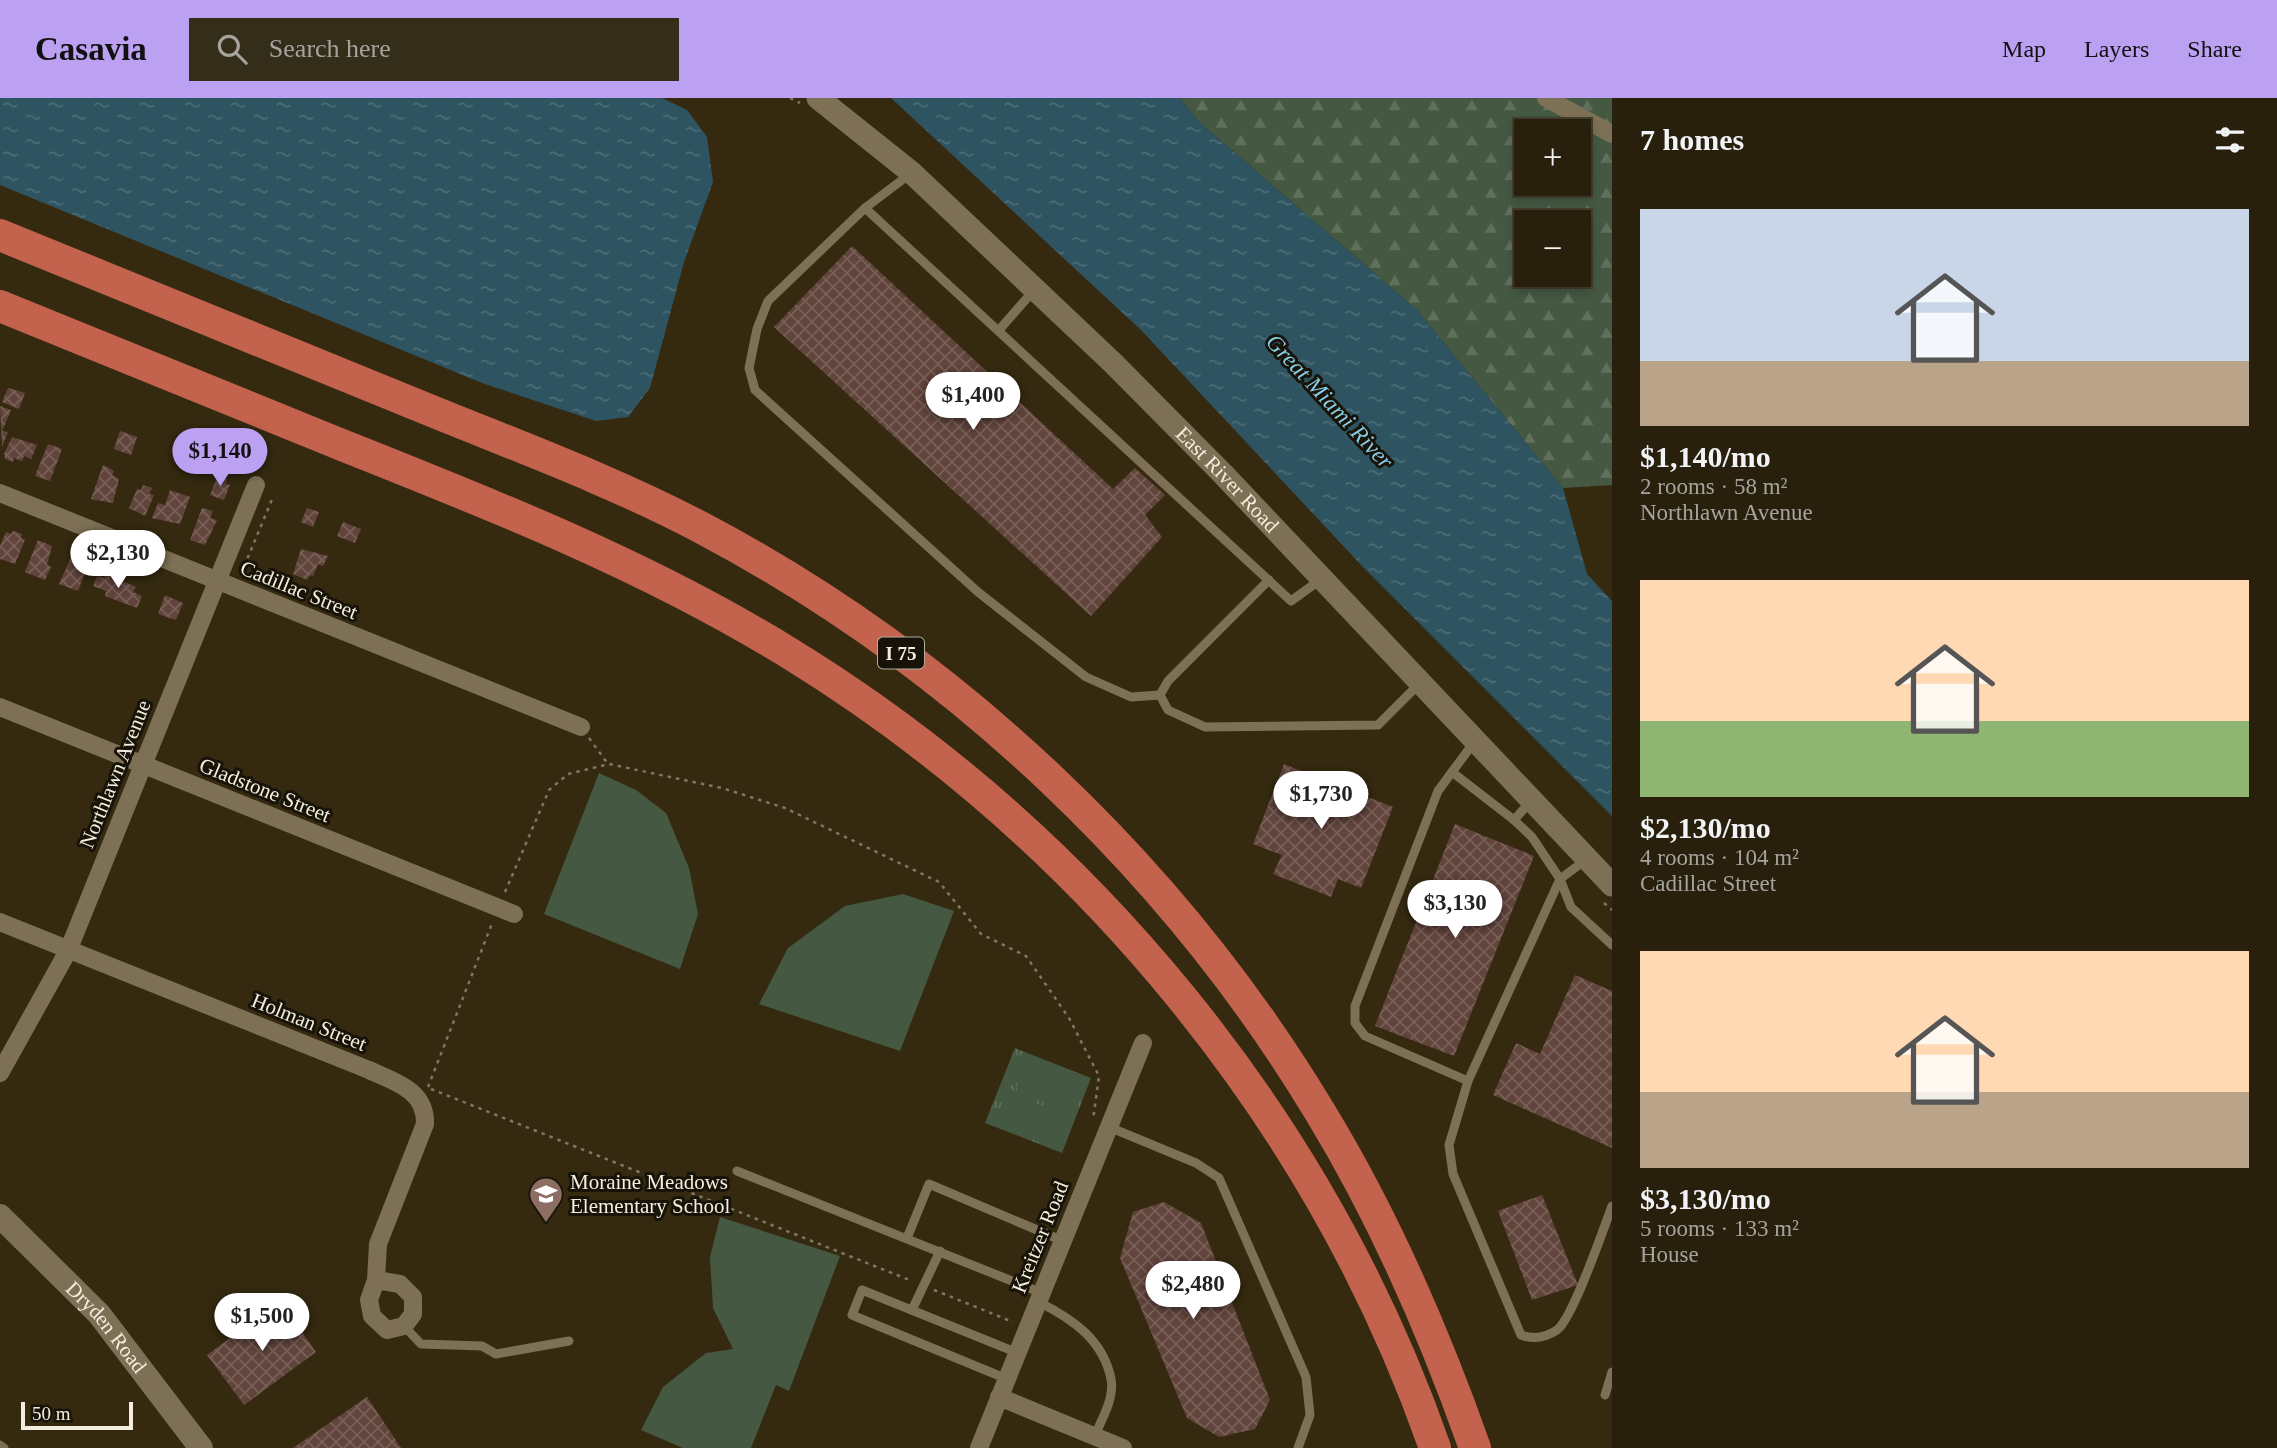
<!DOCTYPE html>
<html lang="en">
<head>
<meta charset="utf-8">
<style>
  :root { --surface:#28200c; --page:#342d1a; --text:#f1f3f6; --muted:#a5a39d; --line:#443e2d; --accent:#bca0f2 }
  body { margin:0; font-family:Georgia,serif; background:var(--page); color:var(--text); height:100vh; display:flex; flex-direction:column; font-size:26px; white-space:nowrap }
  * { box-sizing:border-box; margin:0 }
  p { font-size:23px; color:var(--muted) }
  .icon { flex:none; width:38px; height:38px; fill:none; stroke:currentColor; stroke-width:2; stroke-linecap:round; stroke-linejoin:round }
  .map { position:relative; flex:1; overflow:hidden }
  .sheet { display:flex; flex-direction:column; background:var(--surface); width:665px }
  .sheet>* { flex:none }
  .buttons { position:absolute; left:1514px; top:21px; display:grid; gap:14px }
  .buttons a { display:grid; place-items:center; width:77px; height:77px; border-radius:0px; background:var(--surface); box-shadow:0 4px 10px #0003,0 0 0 2px var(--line); font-size:35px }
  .scale { position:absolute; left:21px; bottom:18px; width:112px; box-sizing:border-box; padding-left:7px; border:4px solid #f4eede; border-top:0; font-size:19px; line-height:24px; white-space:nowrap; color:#f4eede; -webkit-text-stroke:5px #181309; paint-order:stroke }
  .price { position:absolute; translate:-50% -60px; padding:0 16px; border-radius:24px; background:#fff; color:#222; font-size:23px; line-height:46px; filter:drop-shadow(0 2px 4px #0008) }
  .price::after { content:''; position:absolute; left:50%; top:42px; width:21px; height:16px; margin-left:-10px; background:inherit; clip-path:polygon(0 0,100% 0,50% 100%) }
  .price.current { background:var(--accent); color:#111 }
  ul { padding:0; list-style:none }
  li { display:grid; align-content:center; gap:14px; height:371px; padding:0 28px }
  li span { display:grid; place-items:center; height:217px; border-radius:0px; color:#555 }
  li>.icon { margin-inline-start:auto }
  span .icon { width:126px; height:126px; fill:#fffc; stroke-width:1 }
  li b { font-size:30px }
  h2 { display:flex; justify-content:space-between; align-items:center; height:84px; padding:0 28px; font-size:30px }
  header { display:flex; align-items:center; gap:42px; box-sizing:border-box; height:98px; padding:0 35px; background:var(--accent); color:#111 }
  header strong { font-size:33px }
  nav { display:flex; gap:38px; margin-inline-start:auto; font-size:24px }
  .search { width:490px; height:63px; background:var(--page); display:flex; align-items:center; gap:18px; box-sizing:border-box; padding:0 24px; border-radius:0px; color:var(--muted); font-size:26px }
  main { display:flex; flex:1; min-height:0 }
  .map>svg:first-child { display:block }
  .forest { fill:url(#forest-firs); fill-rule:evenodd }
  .park { fill:url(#park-tufts) }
  .pitch { fill:#445842 }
  .water { fill:url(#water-ripples) }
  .building { fill:url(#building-cross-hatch) }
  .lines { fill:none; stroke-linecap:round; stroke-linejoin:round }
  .path { stroke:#807761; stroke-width:2.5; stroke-dasharray:3.5 5; stroke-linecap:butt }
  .service { stroke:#7d7055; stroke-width:9 }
  .minor { stroke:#7d7055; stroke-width:18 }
  .tertiary { stroke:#7d7055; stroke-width:23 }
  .secondary { stroke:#7d7055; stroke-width:24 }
  .motorway { stroke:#c3624d; stroke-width:32 }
  .labels { text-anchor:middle; stroke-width:6; stroke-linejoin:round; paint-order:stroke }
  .shield { fill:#181309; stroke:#b2ac9e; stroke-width:2 }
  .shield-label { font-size:19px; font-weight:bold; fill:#f4eede }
  .street-label { font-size:21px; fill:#f4eede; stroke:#181309 }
  .poi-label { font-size:21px; fill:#f4eede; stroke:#181309; text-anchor:start }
  .water-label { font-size:23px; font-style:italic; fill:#88cde6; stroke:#181309 }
</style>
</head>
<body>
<header>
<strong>Casavia</strong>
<div class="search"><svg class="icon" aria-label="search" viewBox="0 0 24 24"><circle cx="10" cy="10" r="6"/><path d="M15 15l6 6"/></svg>Search here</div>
<nav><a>Map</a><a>Layers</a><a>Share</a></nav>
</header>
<main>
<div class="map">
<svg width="1612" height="1350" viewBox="0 0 1612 1350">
  <defs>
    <pattern id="forest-firs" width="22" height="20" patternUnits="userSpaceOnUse" patternTransform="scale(1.75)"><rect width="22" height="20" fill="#445842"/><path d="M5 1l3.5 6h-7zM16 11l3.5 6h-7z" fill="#60705d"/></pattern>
    <pattern id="park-tufts" width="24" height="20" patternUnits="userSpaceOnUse" patternTransform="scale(1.75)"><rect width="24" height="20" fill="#445842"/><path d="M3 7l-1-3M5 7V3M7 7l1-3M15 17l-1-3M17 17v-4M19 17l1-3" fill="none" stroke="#60705d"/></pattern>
    <pattern id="water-ripples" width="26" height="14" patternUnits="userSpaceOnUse" patternTransform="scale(1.75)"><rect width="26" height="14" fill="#2e5461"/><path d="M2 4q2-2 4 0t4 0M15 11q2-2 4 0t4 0" fill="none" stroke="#4d6d77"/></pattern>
    <pattern id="building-cross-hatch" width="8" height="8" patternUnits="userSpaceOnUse" patternTransform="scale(1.75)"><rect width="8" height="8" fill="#61443c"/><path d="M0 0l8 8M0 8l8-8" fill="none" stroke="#785f58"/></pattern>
  </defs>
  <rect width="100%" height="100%" fill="#352a10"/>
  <!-- forest -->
  <path class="forest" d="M 1180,0 L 1612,0 L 1612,387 L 1563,390 L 1417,212 L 1198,23 ZM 1526,33 L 1578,33 L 1578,86 L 1526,86 ZM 1526,124 L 1578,124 L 1578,177 L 1526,177 Z"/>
  <!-- park -->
  <path class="park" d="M 1015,950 L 1091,980 L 1062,1055 L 985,1025 Z"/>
  <!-- pitch -->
  <g class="pitch">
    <path d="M 599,675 L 636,692 L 666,715 L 689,770 L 698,816 L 680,871 L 544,816 Z"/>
    <path d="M 903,796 L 954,813 L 900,953 L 759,906 L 788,850 L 845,808 Z"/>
    <path d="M 1028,958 L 1088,981 L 1076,1013 L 1016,990 Z"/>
    <path d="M 1013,997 L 1073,1019 L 1060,1052 L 1000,1029 Z"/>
    <path d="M 720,1119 L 840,1158 L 789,1293 L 776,1287 L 751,1350 L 683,1350 L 641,1332 L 663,1289 L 706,1255 L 733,1251 L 713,1210 L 710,1159 Z"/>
  </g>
  <!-- water -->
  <g class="water">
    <path d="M 0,0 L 662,0 L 687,12 L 707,39 L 713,84 L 684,164 L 650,290 L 628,319 L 596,323 L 482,285 L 0,87 Z"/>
    <path d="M 891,0 L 1180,0 L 1198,23 L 1417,212 L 1563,390 L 1587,476 L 1612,503 L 1612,718 L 1363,469 L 1141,232 Z"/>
  </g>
  <!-- building -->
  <g class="building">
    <path d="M 852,148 L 1113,391 L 1135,370 L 1165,397 L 1145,417 L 1162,439 L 1091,518 L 774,229 Z"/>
    <path d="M 8,290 L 25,295 L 19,311 L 2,304 Z"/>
    <path d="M 0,308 L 11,312 L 2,333 L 8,334 L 2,349 Z"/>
    <path d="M 120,333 L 137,339 L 131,357 L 114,351 Z"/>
    <path d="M 12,339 L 37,347 L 31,361 L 24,358 L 22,363 L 14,360 L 13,364 L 5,361 L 4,356 Z"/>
    <path d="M 48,346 L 62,351 L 50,383 L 35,378 Z"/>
    <path d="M 103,367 L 114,373 L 112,377 L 119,381 L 113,405 L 91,401 Z"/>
    <path d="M 218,377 L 227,381 L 226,386 L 230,387 L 224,402 L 210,397 Z"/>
    <path d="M 143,387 L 152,390 L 149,396 L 154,397 L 145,418 L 129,410 L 137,391 L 141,392 Z"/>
    <path d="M 170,392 L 190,399 L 180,426 L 152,420 L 158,405 L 165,407 Z"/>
    <path d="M 202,410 L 213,413 L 210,420 L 217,422 L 205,447 L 190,442 Z"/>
    <path d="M 307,410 L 319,414 L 313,429 L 301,424 Z"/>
    <path d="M 343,424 L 361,431 L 355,445 L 337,438 Z"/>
    <path d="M 13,433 L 22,436 L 21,440 L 25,442 L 15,466 L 0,461 L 0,448 L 6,434 L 11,436 Z"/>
    <path d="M 38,442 L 52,448 L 47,467 L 51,469 L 45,482 L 25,474 Z"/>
    <path d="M 301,451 L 328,458 L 323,468 L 318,466 L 313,478 L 310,477 L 307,482 L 293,476 Z"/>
    <path d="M 72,457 L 89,464 L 78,493 L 59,486 Z"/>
    <path d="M 107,476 L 136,489 L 133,494 L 142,498 L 137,510 L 105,498 L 106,493 L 93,488 L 97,478 L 104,480 Z"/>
    <path d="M 165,497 L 183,505 L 176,522 L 158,516 Z"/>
    <path d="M 1284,666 L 1393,709 L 1361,790 L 1338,781 L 1331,799 L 1273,776 L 1282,757 L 1253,746 Z"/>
    <path d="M 1455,726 L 1534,758 L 1454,958 L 1375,928 Z"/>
    <path d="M 1575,877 L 1612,893 L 1612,1050 L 1493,997 L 1516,945 L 1540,956 Z"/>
    <path d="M 1542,1097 L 1578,1187 L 1532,1202 L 1498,1113 Z"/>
    <path d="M 1164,1104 L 1201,1125 L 1270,1302 L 1255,1331 L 1219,1339 L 1187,1320 L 1120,1160 L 1133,1114 Z"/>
    <path d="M 280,1203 L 316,1254 L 244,1307 L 207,1257 Z"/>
    <path d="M 367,1299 L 401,1350 L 293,1350 Z"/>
  </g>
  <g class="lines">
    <!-- path -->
    <g class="path">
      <path d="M 790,0 L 800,5"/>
      <path d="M 241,476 L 273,399"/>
      <path d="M 589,640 L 608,666"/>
      <path d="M 505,794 L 549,692 L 568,676 L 609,666 L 722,690 L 785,710 L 939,784 L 981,836 L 1026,858 L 1069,920 L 1099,978 L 1093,1022"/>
      <path d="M 1604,805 L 1612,812"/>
      <path d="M 428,989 L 493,823"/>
      <path d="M 431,991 L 912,1183"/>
      <path d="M 934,1192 L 1013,1224"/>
    </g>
    <!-- service -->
    <g class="service">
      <path d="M 910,76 L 865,110 L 1291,503 L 1320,482"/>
      <path d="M 865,110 L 768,203 L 757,231 L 749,270 L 755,292 L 978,494 L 1086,579 L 1131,599 L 1160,597"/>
      <path d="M 999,232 L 1035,191"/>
      <path d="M 1269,482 L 1168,583 L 1160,597 L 1168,612 L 1205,629 L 1378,627 L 1419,586"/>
      <path d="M 1475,643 L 1452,674 L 1514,722 L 1530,704"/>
      <path d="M 1452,674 L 1438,693 L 1355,908 L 1355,925 L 1365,938 L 1468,983"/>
      <path d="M 1514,722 L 1532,739 L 1560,781 L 1571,809 L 1612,847"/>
      <path d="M 1587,761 L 1560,781 L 1468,983 L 1449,1047 L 1453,1076 L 1521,1237 C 1534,1242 1545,1240 1557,1232 C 1573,1220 1603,1132 1612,1108"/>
      <path d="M 1109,1029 L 1196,1065 L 1219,1080 L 1306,1279 L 1310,1317 L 1298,1350"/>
      <path d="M 737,1073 L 1042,1195"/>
      <path d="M 907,1140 L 929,1086 L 1063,1143"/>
      <path d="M 1039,1204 C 1072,1221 1103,1241 1111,1281 C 1115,1300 1101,1323 1094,1339"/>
      <path d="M 912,1212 L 940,1153"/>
      <path d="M 404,1228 L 421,1246 L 482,1248 L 496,1256 L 569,1243"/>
      <path d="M 1007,1281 L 852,1217 L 862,1192 L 1018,1255"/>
      <path d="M 1605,1297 L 1612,1274"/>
      <path d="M 0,1347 L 4,1350"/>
    </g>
    <!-- minor -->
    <g class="minor">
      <path d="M 1546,0 L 1612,36"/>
      <path d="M 0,395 L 581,629"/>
      <path d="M 0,609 L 514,816"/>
      <path d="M 0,824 L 369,972 C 395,984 426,992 425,1026 L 378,1146 L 376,1182 L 369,1202 L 372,1218 L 387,1232 L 404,1228 L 413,1216 L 413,1199 L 400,1186 L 376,1182"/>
      <path d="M 0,975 L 68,853 L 256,387"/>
      <path d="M 999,1299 L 1123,1350"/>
      <path d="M 979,1350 L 1143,945"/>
    </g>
    <!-- tertiary -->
    <path class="tertiary" id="s1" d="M 818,0 L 912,75 L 1113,265 L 1222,375 L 1612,787"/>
    <!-- secondary -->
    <path class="secondary" id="s2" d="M 0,1118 L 99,1216 L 201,1350"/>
    <!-- motorway -->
    <g class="motorway">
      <path d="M 0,137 C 139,194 278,250 417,307 C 512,346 611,382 702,430 C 954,563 1173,770 1320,1014 C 1384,1119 1434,1234 1475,1350"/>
      <path d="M 0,208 C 112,254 224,300 337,345 C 491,406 648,468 789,555 C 1085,737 1320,1021 1435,1350"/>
    </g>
  </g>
  <!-- icons -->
  <defs>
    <g id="school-pin" transform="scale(1.75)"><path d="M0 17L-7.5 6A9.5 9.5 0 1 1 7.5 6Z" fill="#8d6e63" stroke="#181309"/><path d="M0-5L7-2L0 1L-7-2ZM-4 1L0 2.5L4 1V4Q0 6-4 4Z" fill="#fff"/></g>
  </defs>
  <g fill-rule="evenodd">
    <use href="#school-pin" x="546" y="1096"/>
  </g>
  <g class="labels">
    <!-- shield labels -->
    <rect class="shield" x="878" y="539.5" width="46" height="31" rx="5"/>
    <g class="shield-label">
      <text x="901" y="562">I 75</text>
    </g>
    <!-- street labels -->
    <g class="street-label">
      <text dy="7" stroke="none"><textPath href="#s1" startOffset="560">East River Road</textPath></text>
      <text transform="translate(299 492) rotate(22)" y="7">Cadillac Street</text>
      <text transform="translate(115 676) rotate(-68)" y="7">Northlawn Avenue</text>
      <text transform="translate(265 692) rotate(22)" y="7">Gladstone Street</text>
      <text transform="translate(309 924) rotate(22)" y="7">Holman Street</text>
      <text transform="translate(1040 1139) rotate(-68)" y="7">Kreitzer Road</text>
      <text dy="7" stroke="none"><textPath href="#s2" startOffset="154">Dryden Road</textPath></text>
    </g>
    <!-- poi labels -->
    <g class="poi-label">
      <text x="570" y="1091">Moraine Meadows<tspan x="570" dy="24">Elementary School</tspan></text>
    </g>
    <!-- water labels -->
    <g class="water-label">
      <text transform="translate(1330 303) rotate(47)" y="8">Great Miami River</text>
    </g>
  </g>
</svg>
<div class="buttons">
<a>+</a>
<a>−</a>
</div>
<div class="scale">50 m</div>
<b class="price" style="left:973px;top:334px">$1,400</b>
<b class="price current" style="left:220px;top:390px">$1,140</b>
<b class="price" style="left:118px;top:492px">$2,130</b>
<b class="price" style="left:1321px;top:733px">$1,730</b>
<b class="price" style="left:1455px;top:842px">$3,130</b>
<b class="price" style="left:1193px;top:1223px">$2,480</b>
<b class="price" style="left:262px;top:1255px">$1,500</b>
</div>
<section class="sheet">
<h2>7 homes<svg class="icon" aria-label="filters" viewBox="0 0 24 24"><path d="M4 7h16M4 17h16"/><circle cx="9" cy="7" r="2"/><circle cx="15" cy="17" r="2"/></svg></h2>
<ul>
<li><span style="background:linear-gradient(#c9d6e8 70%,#b9a48a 0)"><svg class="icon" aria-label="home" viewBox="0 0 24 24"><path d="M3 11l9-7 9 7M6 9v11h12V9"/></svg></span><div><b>$1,140/mo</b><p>2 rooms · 58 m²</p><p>Northlawn Avenue</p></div></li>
<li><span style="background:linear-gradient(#ffd9b3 65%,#8fb573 0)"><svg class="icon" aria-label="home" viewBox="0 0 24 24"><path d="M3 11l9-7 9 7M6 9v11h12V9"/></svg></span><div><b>$2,130/mo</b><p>4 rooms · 104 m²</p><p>Cadillac Street</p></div></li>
<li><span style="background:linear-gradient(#ffd9b3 65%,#b9a48a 0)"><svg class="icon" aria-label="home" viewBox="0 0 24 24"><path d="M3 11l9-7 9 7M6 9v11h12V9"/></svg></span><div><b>$3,130/mo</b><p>5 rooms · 133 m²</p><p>House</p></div></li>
</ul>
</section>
</main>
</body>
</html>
